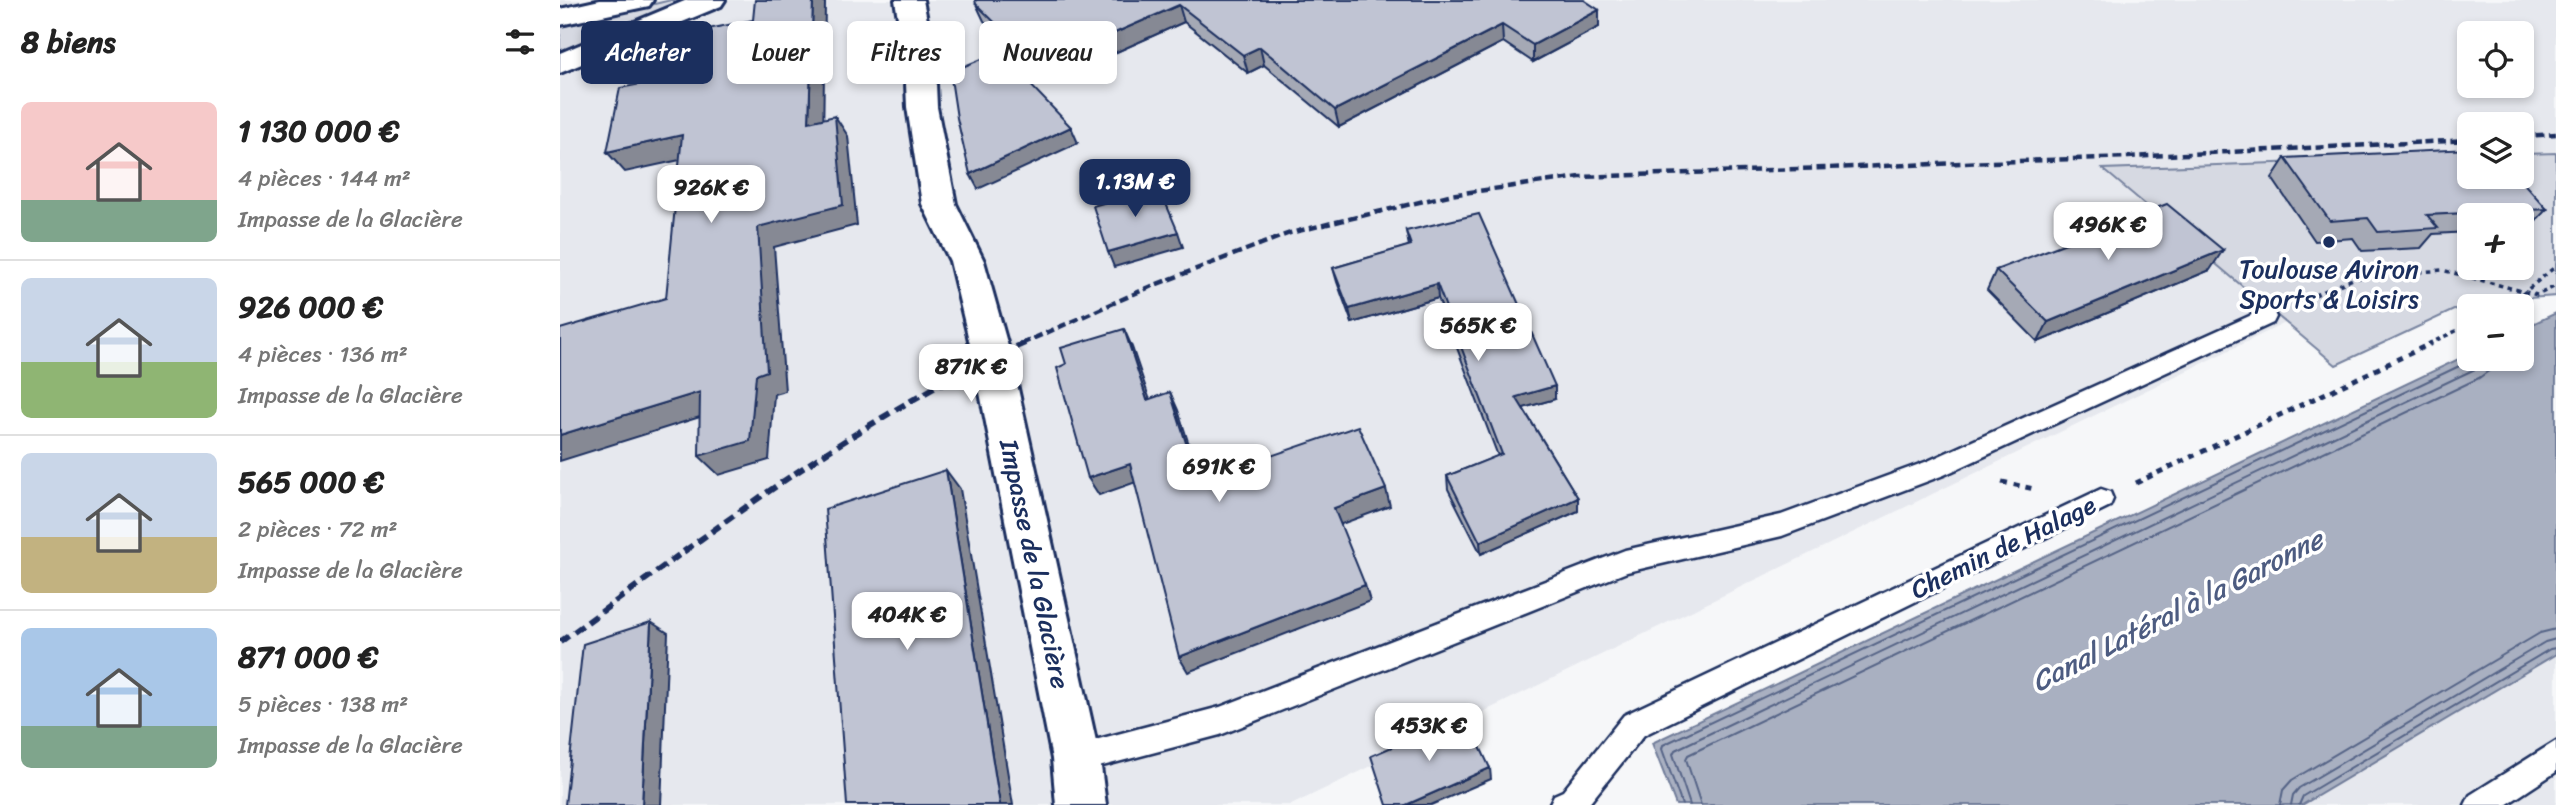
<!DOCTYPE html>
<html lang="fr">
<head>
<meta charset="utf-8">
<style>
  :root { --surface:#fff; --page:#f6f6f6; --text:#222; --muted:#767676; --line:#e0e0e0; --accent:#1b2f5e }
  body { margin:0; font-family:Sriracha,sans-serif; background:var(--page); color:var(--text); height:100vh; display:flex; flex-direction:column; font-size:26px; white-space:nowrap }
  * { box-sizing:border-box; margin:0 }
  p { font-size:23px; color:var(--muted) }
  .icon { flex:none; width:38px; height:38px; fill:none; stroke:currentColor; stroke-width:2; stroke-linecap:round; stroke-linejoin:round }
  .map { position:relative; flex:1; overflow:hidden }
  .drawer { display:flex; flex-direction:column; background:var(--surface); width:560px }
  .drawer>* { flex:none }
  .top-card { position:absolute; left:21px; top:21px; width:665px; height:63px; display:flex; gap:14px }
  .controls { position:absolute; left:1897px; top:21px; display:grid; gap:14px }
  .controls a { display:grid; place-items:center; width:77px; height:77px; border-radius:10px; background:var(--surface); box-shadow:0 4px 10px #0003; font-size:35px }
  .price { position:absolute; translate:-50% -60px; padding:0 16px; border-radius:14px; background:#fff; color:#222; font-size:23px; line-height:46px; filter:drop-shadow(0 2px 4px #0008) }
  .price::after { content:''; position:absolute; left:50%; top:42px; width:21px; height:16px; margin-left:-10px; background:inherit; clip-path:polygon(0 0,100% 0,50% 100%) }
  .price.active { background:var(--accent); color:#fff }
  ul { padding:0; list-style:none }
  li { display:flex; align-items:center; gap:21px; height:175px; padding:0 21px }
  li+li { border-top:2px solid var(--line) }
  li span { display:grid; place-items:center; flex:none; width:196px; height:140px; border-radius:10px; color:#555 }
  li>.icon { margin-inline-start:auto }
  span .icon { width:84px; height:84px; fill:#fffc; stroke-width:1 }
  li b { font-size:30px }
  h2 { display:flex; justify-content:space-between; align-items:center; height:84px; padding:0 21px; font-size:30px }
  .pill { padding:0 24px; border-radius:10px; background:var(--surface); box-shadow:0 4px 10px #0003; font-size:24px; line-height:63px }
  .pill.active { background:var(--accent); color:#fff }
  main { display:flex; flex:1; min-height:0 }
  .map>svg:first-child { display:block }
  .built { fill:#e6e8ee; fill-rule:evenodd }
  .green { fill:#d6d9e2; stroke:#7884a0; stroke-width:2; fill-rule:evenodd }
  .water { fill:#a9b0c1; stroke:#707c99; stroke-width:2 }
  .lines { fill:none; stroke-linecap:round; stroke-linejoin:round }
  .shore { stroke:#546386; stroke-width:2 }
  .service-casing { stroke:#1b2f5e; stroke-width:5 }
  .minor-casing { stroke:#1b2f5e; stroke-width:6 }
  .primary-casing { stroke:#1b2f5e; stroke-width:6 }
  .path-far1 { stroke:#1b2f5e; stroke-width:3.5; stroke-dasharray:4.5 4.5; stroke-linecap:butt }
  .path { stroke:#1b2f5e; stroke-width:5; stroke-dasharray:6 6; stroke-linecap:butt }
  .service { fill:#fff; fill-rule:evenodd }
  .minor { fill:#fff; fill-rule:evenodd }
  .primary { fill:#fff; fill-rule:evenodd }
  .rail-far1 { stroke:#1b2f5e; stroke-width:4.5; stroke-dasharray:9 4.5; stroke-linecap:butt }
  .rail { stroke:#1b2f5e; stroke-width:6; stroke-dasharray:11 6; stroke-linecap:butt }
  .wall { fill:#a5a9b5; stroke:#1b2f5e; stroke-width:2 }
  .shaded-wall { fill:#868994; stroke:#1b2f5e; stroke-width:2 }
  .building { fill:#c0c4d3; stroke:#1b2f5e; stroke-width:2 }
  .poi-dot { fill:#1b2f5e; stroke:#fff; stroke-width:2.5 }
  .labels { text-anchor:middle; stroke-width:7; stroke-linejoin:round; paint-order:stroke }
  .poi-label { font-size:26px; fill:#1b2f5e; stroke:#fff }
  .street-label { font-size:26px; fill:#1b2f5e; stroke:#fff }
  .water-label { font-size:28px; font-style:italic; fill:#4d5c81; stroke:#fff }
</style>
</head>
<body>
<main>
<section class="drawer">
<h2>8 biens<svg class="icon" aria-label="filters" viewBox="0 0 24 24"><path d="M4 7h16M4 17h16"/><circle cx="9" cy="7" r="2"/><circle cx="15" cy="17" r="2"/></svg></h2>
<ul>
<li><span style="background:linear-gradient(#f6c9c9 70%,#7fa58c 0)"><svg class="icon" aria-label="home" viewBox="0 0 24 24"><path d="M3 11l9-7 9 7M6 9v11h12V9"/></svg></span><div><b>1 130 000 €</b><p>4 pièces · 144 m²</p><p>Impasse de la Glacière</p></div></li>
<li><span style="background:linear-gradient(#c9d6e8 60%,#8fb573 0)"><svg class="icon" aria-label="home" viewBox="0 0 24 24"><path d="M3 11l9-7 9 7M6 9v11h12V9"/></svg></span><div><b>926 000 €</b><p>4 pièces · 136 m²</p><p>Impasse de la Glacière</p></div></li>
<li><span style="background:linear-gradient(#c9d6e8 60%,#c2b280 0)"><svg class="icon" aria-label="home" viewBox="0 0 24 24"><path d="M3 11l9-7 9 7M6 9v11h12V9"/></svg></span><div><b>565 000 €</b><p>2 pièces · 72 m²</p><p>Impasse de la Glacière</p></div></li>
<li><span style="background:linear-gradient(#a9c7e8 70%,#7fa58c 0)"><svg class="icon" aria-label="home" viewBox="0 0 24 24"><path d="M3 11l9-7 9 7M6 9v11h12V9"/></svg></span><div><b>871 000 €</b><p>5 pièces · 138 m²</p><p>Impasse de la Glacière</p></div></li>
</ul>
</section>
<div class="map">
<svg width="1996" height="805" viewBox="0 0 1996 805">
  <rect width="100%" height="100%" fill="#f6f7f9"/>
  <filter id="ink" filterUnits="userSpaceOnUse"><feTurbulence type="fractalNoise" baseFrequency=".0143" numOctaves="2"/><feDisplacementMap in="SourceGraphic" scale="14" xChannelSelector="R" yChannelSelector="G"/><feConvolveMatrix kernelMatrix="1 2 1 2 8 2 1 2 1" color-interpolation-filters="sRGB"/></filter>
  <g filter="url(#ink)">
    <!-- built -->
    <g class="built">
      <path d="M 0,0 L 1996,0 L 1996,176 L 1909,215 L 1855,260 L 731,805 L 0,805 ZM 1909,33 L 1962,33 L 1962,86 L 1909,86 ZM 1909,124 L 1962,124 L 1962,177 L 1909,177 Z"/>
      <path d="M 1996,654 L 1996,805 L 1742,805 Z"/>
    </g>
    <!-- green -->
    <g class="green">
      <path d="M 111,0 L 136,0 L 0,58 L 0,27 Z"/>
      <path d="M 1996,153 L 1996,296 L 1911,302 L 1776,365 L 1543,169 L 1909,156 L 1909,177 L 1962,177 L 1962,154 ZM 1909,215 L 1962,215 L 1962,268 L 1909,268 Z"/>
    </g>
    <!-- water -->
    <path class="water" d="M 1996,313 L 1996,654 L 1742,805 L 1116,805 L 1092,743 L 1909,354 L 1909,359 L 1962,359 L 1962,329 Z"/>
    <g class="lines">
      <!-- shore -->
      <g class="shore">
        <path d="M 1122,805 L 1102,749 L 1103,745 L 1914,359"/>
        <path d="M 1130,805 L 1113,754 L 1115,750 L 1915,369 L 1924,359"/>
        <path d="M 1141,805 L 1126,759 L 1128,755 L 1919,378 L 1930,370 L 1935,359"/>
        <path d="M 1720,805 L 1723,790 L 1732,780 L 1980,633 L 1996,629"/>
        <path d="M 1731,805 L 1733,795 L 1739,788 L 1985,642 L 1996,639"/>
        <path d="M 1739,805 L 1743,796 L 1990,649 L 1996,648"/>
      </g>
      <!-- service casing -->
      <g class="service-casing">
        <g id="service">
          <path d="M 1705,309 L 1713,311 L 1716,317 L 1713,323 L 1384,475 L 1222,536 L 1067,572 L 660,735 L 516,773 L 506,769 L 502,759 L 506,749 L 516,745 L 660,707 L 1065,550 L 1221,515 L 1368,461 Z"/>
          <path d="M 1541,489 L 1550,492 L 1553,499 L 1550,506 L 1084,735 L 1028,805 L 989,805 L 994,795 L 1003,791 L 1064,715 Z"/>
          <path d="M 1996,741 L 1996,772 L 1946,805 L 1905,805 L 1910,795 Z"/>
        </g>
      </g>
      <!-- minor casing -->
      <g class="minor-casing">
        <path id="minor" d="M 335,0 L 363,0 L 375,60 L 377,107 L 396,204 L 424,261 L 451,357 L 540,759 L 546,805 L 496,805 L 492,759 L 413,357 L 390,261 L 362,204 L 347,107 L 345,60 Z"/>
      </g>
      <!-- primary casing -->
      <g class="primary-casing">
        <g id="primary">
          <path d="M 40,0 L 93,0 L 89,6 L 0,25 L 0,9 Z"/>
          <path d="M 127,0 L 165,0 L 161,6 L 0,73 L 0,53 Z"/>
        </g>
      </g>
      <!-- path-far1 -->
      <g class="path-far1">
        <path d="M 1738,302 L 1795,278 L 1882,270 L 1977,295 L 1996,286"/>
        <path d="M 1948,306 L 1996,266"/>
        <path d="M 1868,344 L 1909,325"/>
      </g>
      <!-- path -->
      <g class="path">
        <path d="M 1442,482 L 1474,489"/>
        <path d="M 1576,483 L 1872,343"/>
      </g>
      <!-- service -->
      <use href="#service" class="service"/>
      <!-- minor -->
      <use href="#minor" class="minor"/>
      <!-- primary -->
      <use href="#primary" class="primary"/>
      <!-- rail-far1 -->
      <g class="rail-far1">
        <path d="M 1962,136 L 1996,134"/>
        <path d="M 461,344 L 592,286 L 730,233 L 889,195 L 1020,177 L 1568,157 L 1909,140"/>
      </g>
      <!-- rail -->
      <path class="rail" d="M 0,642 C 148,535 297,417 465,343"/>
    </g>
    <!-- wall -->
    <g class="wall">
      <path d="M 416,4 L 1039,10 L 1039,27 L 973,62 L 943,42 L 779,127 L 704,65 L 688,73 L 624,22 L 487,83 L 424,21 Z"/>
      <path d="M 1725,158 L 1987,209 L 1968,229 L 1962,229 L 1962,215 L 1909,215 L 1909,232 L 1873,234 L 1861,248 L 1802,251 L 1793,238 L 1755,241 L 1712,178 Z"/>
      <path d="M 846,231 L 995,399 L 963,408 L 1018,498 L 1018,511 L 921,554 L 888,489 L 887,476 L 938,456 L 878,298 L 792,323 L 777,282 L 773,268 L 849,246 Z"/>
      <path d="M 1436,270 L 1650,270 L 1478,342 L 1427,290 Z"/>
    </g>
    <!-- shaded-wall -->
    <g class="shaded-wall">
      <path d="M 253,0 L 263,0 L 265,3 L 263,142 L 249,122 Z"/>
      <path d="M 619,5 L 624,22 L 487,83 L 479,66 Z"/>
      <path d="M 1039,10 L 1039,27 L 973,62 L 973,45 Z"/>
      <path d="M 942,25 L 943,42 L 779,127 L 775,110 Z"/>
      <path d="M 700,47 L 704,65 L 688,73 L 683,55 Z"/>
      <path d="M 275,116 L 288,136 L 297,225 L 214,247 L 225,391 L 214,394 L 209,460 L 159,475 L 139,456 L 198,227 Z"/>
      <path d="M 511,127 L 518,143 L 418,189 L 410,174 Z"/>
      <path d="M 122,135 L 138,156 L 65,172 L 47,152 Z"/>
      <path d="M 618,232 L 623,247 L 554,267 L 548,252 Z"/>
      <path d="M 1663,250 L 1650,270 L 1478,342 L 1488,322 Z"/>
      <path d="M 877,284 L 878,298 L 792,323 L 789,309 Z"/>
      <path d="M 564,329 L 572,347 L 596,418 L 587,400 Z"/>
      <path d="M 995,386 L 995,399 L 956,410 L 956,397 Z"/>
      <path d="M 140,392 L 159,411 L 0,461 L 0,435 Z"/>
      <path d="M 610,392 L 618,410 L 646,498 L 638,481 Z"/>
      <path d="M 570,464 L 579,481 L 539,495 L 528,478 Z"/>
      <path d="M 386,470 L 400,489 L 453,805 L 440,805 Z"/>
      <path d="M 826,489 L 830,506 L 779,525 L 774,508 Z"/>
      <path d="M 1018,498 L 1018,511 L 921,554 L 920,542 Z"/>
      <path d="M 805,585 L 810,601 L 628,672 L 619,657 Z"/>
      <path d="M 91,622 L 108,633 L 101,805 L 82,805 Z"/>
      <path d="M 930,768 L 931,779 L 871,805 L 846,805 Z"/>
    </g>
    <!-- building -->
    <g class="building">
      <path d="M 195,0 L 253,0 L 249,122 L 275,116 L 283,205 L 198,227 L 207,371 L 196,375 L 190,441 L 139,456 L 140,392 L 0,435 L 0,329 L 106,298 L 122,135 L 47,152 L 60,88 L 112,78 L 118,35 L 193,20 Z"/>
      <path d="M 415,0 L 1024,0 L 1039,10 L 973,45 L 942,25 L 775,110 L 700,47 L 683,55 L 619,5 L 479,66 L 416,4 Z"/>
      <path d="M 439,52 L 511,127 L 410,174 L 397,118 L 390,72 Z"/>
      <path d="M 1909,149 L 1909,177 L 1958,177 L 1987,209 L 1867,215 L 1878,228 L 1818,232 L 1808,218 L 1770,221 L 1725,158 Z"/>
      <path d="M 599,187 L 618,232 L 548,252 L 533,206 Z"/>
      <path d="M 1607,204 L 1663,250 L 1488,322 L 1436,270 Z"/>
      <path d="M 919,214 L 995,386 L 956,397 L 1018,498 L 920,542 L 887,476 L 942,454 L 877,284 L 789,309 L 773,268 L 851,245 L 846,231 Z"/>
      <path d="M 564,329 L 587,400 L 610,392 L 638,481 L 798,426 L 826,489 L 774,508 L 805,585 L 619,657 L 570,464 L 528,478 L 497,368 L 506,364 L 501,348 Z"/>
      <path d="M 386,470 L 440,805 L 287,805 L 265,509 Z"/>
      <path d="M 91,622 L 82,805 L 5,805 L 23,644 Z"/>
      <path d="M 905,715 L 930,768 L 846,805 L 827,805 L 811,756 Z"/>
    </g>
  </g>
  <!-- markers -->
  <circle class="poi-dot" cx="1769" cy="242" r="7"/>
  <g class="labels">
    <!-- poi labels -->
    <g class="poi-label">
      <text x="1769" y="278">Toulouse Aviron<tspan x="1769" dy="30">Sports &amp; Loisirs</tspan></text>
    </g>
    <!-- street labels -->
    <g class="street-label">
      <text transform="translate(1443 547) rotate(-26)" y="9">Chemin de Halage</text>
      <text transform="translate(475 564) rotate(78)" y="9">Impasse de la Glacière</text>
    </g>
    <!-- water labels -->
    <g class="water-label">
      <text transform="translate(1617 610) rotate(-27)" y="10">Canal Latéral à la Garonne</text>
    </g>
  </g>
</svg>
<div class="controls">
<a><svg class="icon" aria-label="locate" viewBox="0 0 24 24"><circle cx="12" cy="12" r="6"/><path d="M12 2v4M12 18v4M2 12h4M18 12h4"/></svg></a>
<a><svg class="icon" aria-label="layers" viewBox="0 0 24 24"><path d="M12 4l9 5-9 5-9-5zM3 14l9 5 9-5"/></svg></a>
<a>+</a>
<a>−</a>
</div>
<b class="price active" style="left:575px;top:219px">1.13M €</b>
<b class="price" style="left:151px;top:225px">926K €</b>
<b class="price" style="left:1548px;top:262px">496K €</b>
<b class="price" style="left:918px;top:363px">565K €</b>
<b class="price" style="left:411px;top:404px">871K €</b>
<b class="price" style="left:659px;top:504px">691K €</b>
<b class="price" style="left:347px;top:652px">404K €</b>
<b class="price" style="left:869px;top:763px">453K €</b>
<div class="top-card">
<a class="pill active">Acheter</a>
<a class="pill">Louer</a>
<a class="pill">Filtres</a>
<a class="pill">Nouveau</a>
</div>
</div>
</main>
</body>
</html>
